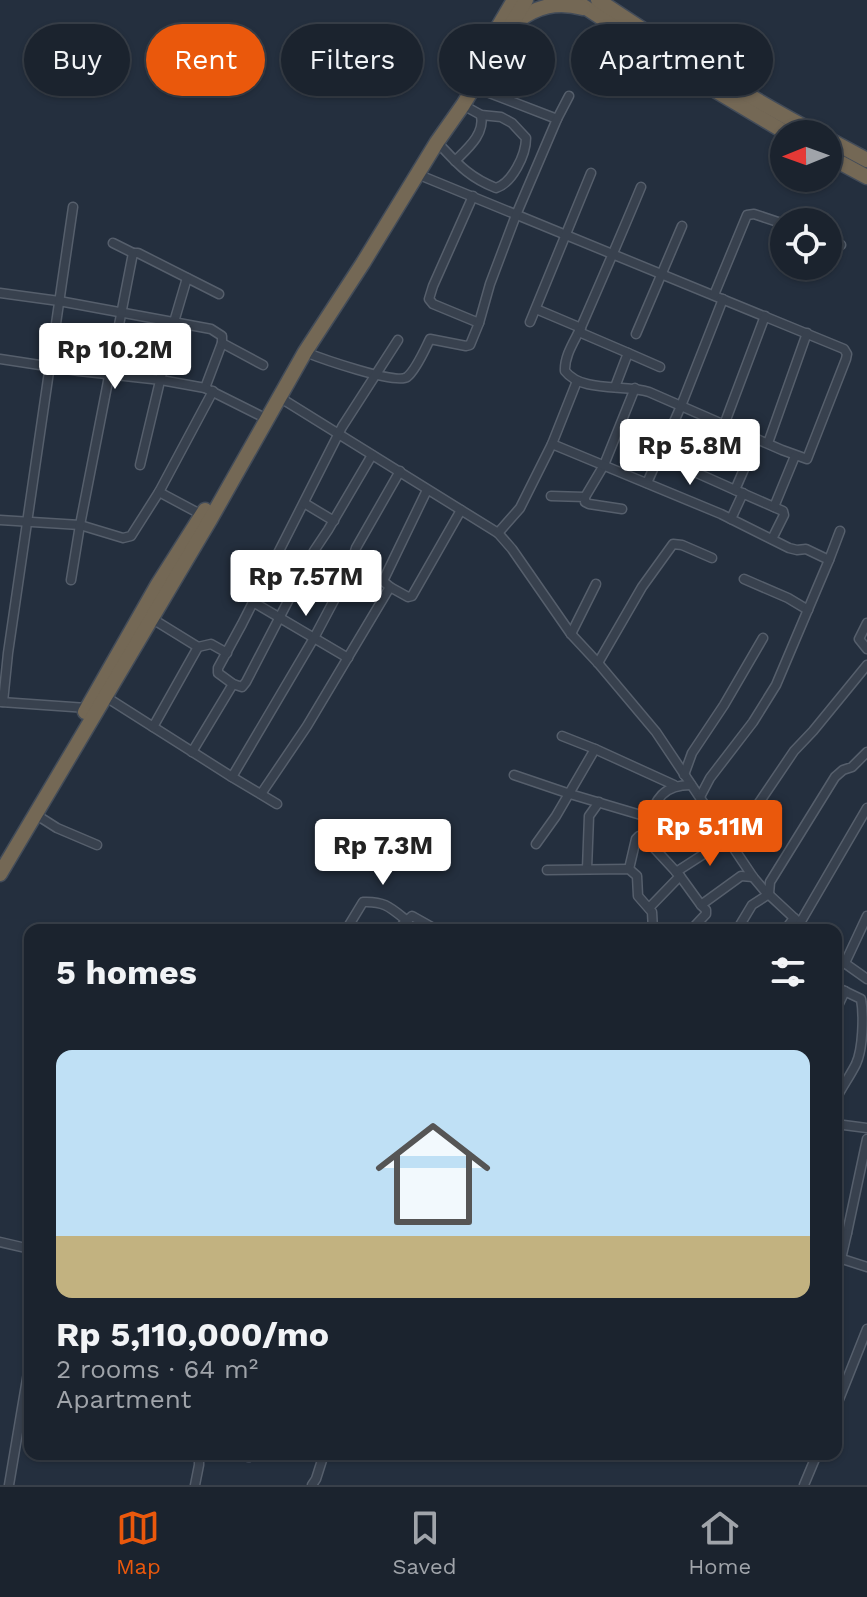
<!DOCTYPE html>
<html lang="en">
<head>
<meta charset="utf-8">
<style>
  :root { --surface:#1b232e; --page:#242b36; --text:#f1f3f6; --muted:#a0a4aa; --line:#39404a; --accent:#ea580c }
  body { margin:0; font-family:"Work Sans",sans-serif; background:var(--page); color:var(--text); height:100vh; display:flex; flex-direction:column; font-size:30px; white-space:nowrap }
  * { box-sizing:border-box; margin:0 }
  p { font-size:26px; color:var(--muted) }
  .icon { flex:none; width:44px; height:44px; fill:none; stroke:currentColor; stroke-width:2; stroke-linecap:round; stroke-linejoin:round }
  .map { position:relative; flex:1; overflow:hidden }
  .details { position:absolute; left:24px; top:924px; width:818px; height:536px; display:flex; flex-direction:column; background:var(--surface); border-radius:16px; box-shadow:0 2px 6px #0004,0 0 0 2px var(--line) }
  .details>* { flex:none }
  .guide { position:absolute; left:24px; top:24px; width:820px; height:72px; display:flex; gap:16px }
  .needle { width:52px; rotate:269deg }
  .buttons { position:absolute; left:770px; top:120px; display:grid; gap:16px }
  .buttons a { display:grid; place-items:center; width:72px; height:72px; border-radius:50%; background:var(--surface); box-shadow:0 2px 6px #0004,0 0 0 2px var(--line); font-size:40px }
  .price { position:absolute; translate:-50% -68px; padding:0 18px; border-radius:8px; background:#fff; color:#222; font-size:26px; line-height:52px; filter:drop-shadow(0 2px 4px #0008) }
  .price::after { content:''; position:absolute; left:50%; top:48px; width:24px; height:18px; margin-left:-12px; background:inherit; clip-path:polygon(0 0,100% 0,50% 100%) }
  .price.selected { background:var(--accent); color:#fff }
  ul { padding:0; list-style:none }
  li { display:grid; align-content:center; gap:16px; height:424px; padding:0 32px }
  li span { display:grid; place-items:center; height:248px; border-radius:16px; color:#555 }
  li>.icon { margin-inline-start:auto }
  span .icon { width:144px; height:144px; fill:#fffc; stroke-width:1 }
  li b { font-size:34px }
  h2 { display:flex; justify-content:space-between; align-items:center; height:96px; padding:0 32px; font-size:34px }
  .chip { padding:0 28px; border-radius:36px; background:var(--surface); box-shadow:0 2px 6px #0004,0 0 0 2px var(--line); font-size:28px; line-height:72px }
  .chip.selected { background:var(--accent); color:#fff }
  .tab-bar { display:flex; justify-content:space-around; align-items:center; height:112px; border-top:2px solid var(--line); background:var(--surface); font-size:22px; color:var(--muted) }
  .tab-bar a { display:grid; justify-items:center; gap:4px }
  .tab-bar .selected { color:var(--accent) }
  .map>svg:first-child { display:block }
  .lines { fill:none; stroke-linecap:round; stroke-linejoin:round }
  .street-casing { stroke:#565f6c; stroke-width:11 }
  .highway-casing { stroke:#434c59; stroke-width:17 }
  .street { stroke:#38414e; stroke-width:8 }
  .highway { stroke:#746855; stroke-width:14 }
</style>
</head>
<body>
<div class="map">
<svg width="867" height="1485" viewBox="0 0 867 1485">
  <rect width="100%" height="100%" fill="#242f3e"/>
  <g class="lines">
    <!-- street casing -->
    <g class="street-casing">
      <g id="street">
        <path d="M 474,87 L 557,119"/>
        <path d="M 437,142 C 457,163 468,177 496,188 C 512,183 526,155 526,138 L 512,123 L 501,117 L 481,115 L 463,105"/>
        <path d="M 455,161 C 468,148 485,134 481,115"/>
        <path d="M 417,174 L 844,349 L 847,354 L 846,359 L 807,459 L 782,450 L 649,392 C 624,384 582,393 565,371 C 564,355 576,339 582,325 C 602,279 622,233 641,187"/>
        <path d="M 473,196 L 433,286 L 429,299 L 433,304 L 479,323"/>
        <path d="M 828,240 L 841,245"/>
        <path d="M 113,243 L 133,253 L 138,253 L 219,294"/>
        <path d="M 0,293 L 59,301 L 211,329 L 222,336 L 222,343 L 205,388"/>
        <path d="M 714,295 L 747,215 L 754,214 L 784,224"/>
        <path d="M 536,309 L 581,328"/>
        <path d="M 530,322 L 591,173"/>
        <path d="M 579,332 L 628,353 L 615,387"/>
        <path d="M 636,334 L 682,226"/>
        <path d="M 222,343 L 263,365"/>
        <path d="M 305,352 C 320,358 396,385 407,377 C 416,370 425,349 430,339 L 466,346 L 470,345 L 479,323 L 490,284 L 516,215 L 557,119 L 569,96"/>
        <path d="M 628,353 L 660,367"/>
        <path d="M 0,359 L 79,371 L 161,380 L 205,388 L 259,415"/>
        <path d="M 279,397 L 498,533 L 512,549 L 571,634 L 598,663 L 656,732 L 753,877 L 764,890 L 807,930"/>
        <path d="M 724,425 L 765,316"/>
        <path d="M 757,439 L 735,490 L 783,511 L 784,515 L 772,539"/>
        <path d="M 768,443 L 807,333"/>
        <path d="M 552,444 L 577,381"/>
        <path d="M 372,455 L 328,530 L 314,551 L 246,682 L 242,687 L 233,684 L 218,673 L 218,668 L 242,624 L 342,427 L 398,340"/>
        <path d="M 659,456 L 735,490"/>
        <path d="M 140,465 L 174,322 L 187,278"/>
        <path d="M 697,472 L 718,423"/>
        <path d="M 647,483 L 681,406 L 723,299"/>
        <path d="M 159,492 L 202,515"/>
        <path d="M 551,496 L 585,497 L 585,502 L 589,504 L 622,509"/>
        <path d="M 585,497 L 604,465 L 635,388"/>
        <path d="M 304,503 L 334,521"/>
        <path d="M 774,507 L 795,456"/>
        <path d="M 731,519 L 743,493"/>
        <path d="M 0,520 L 80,525 L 123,538 L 131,536 L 159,492 L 213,391"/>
        <path d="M 498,533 L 520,508 L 552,444 L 721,514 L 789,548 L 797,550 L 806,549 L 829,560"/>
        <path d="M 350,566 L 383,581"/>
        <path d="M 744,579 L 788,598 L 808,610"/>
        <path d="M 71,580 L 80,525 L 133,253"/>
        <path d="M 390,587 L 408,597 L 412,596 L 461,510"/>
        <path d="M 253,602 L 348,658"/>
        <path d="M 151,618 L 198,647"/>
        <path d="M 867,623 L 859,639 L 867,649"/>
        <path d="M 571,634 L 596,584"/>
        <path d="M 598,663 L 642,587 L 673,544 L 682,545 L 712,558"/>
        <path d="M 106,697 L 232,777 L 277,804"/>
        <path d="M 1,702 L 87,708"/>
        <path d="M 3,702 L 8,653 L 73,207"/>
        <path d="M 153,727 L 198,647 L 211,644 L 227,653"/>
        <path d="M 595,749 L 674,785"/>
        <path d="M 192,752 L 233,684"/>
        <path d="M 514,775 L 570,794 L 651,818"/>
        <path d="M 684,775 L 692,753 L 724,705 L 763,638"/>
        <path d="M 232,777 L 314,638 L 348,574 L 356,548 L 400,471"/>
        <path d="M 261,794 L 307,726 L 384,597 L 390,587 L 383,581 L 427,490"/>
        <path d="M 700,797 L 710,778 L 753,722 L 776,685 L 829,560 L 840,531"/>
        <path d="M 35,814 L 57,828 L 97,845"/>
        <path d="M 642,836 C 655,808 655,785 691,785"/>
        <path d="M 536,844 L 556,816 L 595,749 L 562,736"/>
        <path d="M 587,869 L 589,816 L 599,802"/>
        <path d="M 629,869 L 636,839 L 639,836 L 643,836 L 680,876 L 701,905"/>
        <path d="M 547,870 L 629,869 L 637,876 L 638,896 L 652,912 L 653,930"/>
        <path d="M 676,872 L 727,839 L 744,825 L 794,751 L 813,731 L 867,665"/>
        <path d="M 649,908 L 680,876"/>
        <path d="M 800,923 L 867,808"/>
        <path d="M 346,930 L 363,902 C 384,901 390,907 406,920"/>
        <path d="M 397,930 L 412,916 L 437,930"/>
        <path d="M 691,930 L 706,914 L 706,910 L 701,905 L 741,876 L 753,877"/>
        <path d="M 737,930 L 752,905 L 769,894 L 770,882 L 835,777 L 843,770 L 852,767 L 867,752"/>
        <path d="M 785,930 L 794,918"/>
        <path d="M 836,957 L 867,979"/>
        <path d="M 845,963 L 867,916"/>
        <path d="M 836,987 L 861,999 C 864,1015 863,1049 856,1064 C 850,1076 842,1087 836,1099"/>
        <path d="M 836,1010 L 845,991"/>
        <path d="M 836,1124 L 867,1128"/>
        <path d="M 836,1229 L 847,1233 L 867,1139"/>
        <path d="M 0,1242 L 30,1249"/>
        <path d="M 836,1257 L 867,1267"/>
        <path d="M 841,1259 L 847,1233"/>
        <path d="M 836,1407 L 867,1329"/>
        <path d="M 234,1454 L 249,1457 L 255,1454"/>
        <path d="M 9,1485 L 30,1361"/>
        <path d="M 195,1485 L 199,1465 L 199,1454"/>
        <path d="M 312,1485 L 316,1479 L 324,1454"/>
        <path d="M 804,1485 L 817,1454"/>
      </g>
    </g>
    <!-- highway casing -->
    <g class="highway-casing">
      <g id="highway">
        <path d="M 574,0 L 681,70 L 788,134"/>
        <path d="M 598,0 C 670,48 742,94 818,134"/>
        <path d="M 516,22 C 537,6 557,1 583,8"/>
        <path d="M 498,27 L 514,0"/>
        <path d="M 828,139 L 867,160"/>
        <path d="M 828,156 L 867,177"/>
        <path d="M 85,712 L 158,584 L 205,510"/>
        <path d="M 0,874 L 210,520 L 305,352 L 363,263 L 437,142 L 463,105 L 526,0"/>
      </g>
    </g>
    <!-- street -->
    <use href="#street" class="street"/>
    <!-- highway -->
    <use href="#highway" class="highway"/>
  </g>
</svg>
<div class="buttons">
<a><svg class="needle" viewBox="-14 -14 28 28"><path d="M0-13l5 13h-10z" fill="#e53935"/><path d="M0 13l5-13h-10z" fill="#a0a4aa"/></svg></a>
<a><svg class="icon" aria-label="locate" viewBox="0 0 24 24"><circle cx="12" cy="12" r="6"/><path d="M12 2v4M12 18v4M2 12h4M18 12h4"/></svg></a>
</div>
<b class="price" style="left:115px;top:391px">Rp 10.2M</b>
<b class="price" style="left:690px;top:487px">Rp 5.8M</b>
<b class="price" style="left:306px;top:618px">Rp 7.57M</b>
<b class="price selected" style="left:710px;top:868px">Rp 5.11M</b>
<b class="price" style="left:383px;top:887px">Rp 7.3M</b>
<div class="guide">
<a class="chip">Buy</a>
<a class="chip selected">Rent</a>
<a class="chip">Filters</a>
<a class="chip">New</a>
<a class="chip">Apartment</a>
</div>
<section class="details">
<h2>5 homes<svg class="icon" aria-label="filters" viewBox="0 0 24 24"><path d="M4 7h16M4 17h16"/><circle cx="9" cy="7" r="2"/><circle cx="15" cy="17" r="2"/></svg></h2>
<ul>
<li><span style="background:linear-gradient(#bfe0f5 75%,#c2b280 0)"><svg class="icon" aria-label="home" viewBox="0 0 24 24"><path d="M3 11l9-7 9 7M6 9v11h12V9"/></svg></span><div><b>Rp 5,110,000/mo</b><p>2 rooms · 64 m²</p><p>Apartment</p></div></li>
</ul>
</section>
</div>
<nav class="tab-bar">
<a class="selected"><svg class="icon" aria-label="map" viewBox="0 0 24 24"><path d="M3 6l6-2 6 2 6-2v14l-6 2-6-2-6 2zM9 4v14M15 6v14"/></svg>Map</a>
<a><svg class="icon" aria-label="saved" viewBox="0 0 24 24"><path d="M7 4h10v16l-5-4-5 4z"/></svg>Saved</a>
<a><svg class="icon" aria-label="home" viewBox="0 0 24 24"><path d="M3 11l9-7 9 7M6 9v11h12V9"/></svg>Home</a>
</nav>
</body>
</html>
